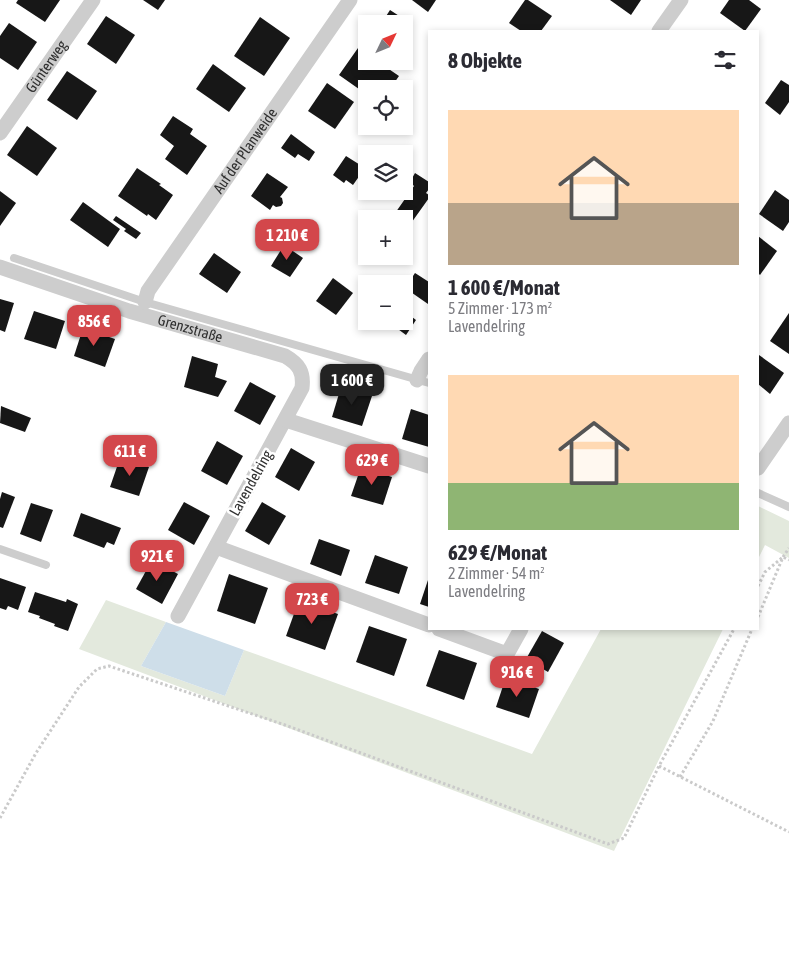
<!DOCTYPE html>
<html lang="de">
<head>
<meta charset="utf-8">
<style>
  :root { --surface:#fff; --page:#f2f2f3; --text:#2b2b33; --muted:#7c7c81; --accent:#d3474b }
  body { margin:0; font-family:"Asap Condensed",sans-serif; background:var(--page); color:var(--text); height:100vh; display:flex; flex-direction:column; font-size:19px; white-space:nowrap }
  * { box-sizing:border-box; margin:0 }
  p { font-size:16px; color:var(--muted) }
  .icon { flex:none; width:28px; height:28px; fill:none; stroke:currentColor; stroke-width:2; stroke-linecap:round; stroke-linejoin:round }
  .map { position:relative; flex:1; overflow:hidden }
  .drawer { position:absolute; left:428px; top:30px; width:331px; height:600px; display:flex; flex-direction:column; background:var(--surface); border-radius:0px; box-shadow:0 2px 8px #0003 }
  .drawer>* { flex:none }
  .needle { width:32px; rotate:47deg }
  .controls { position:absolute; left:358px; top:15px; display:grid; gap:10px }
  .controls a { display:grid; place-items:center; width:55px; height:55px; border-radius:0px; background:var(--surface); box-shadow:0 2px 8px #0003; font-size:25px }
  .price { position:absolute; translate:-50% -42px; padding:0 11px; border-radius:10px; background:var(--accent); color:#fff; font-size:16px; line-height:32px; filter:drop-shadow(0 1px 2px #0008) }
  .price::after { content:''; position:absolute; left:50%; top:30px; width:15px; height:11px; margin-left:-8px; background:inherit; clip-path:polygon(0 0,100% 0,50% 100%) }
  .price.active { background:#222; color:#fff }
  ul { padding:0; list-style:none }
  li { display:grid; align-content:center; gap:10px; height:265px; padding:0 20px }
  li span { display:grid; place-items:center; height:155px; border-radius:0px; color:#555 }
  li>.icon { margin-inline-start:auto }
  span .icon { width:90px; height:90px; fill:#fffc; stroke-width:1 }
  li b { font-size:21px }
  h2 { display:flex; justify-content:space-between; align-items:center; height:60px; padding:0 20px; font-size:21px }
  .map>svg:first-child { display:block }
  .green { fill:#e3e9dd }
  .water { fill:#cedee9 }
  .building { fill:#171717 }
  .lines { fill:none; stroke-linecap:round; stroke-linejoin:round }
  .path { stroke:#cacaca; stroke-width:3; stroke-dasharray:2.5 2.5; stroke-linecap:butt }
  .lane { stroke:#cdcdcd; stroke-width:8 }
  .street { stroke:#cdcdcd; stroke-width:15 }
  .labels { text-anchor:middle; stroke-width:5; stroke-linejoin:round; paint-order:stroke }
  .street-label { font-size:15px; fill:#303030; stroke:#fff }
</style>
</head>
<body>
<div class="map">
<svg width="789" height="979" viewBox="0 0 789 979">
  <rect width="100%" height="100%" fill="#fff"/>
  <!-- green -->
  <g class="green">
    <path d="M 758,506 L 789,521 L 789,558 L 765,545 L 758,559 Z"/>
    <path d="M 106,600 L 166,622 L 141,666 L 225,696 L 244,650 L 532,754 L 601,629 L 723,629 L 614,851 L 79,649 Z"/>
  </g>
  <!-- water -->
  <path class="water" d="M 166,622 L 244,650 L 225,696 L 141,666 Z"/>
  <!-- building -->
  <g class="building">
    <path d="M 18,0 L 60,0 L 45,22 L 16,3 Z"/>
    <path d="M 143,0 L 165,0 L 158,10 Z"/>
    <path d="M 412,0 L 436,0 L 428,12 Z"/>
    <path d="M 525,0 L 528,0 L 552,16 L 541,31 L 521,31 L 509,23 Z"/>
    <path d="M 610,0 L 641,0 L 631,15 Z"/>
    <path d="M 729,0 L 749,0 L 761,9 L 745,31 L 720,13 Z"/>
    <path d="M 390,10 L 410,23 L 404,32 L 404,24 L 381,24 Z"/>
    <path d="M 106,16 L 135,35 L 116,64 L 87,44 Z"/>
    <path d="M 260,17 L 290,38 L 264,76 L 234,56 Z"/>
    <path d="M 9,23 L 37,42 L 18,70 L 0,58 L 0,36 Z"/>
    <path d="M 358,48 L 366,54 L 366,61 L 377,61 L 399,76 L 390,89 L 366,89 L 366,94 L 339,75 Z"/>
    <path d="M 213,64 L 246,88 L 229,112 L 196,89 Z"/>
    <path d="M 67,71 L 97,91 L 77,120 L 47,100 Z"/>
    <path d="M 781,80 L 789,85 L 789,102 L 780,115 L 765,103 Z"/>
    <path d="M 327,83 L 354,102 L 335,129 L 308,111 Z"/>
    <path d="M 173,116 L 193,129 L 190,134 L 207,146 L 187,175 L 165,159 L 174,146 L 160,135 Z"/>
    <path d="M 27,126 L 57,148 L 37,176 L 7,155 Z"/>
    <path d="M 291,134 L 315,152 L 309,161 L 298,154 L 295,158 L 281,148 Z"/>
    <path d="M 346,156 L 365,168 L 353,185 L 346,180 L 344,183 L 333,175 Z"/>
    <path d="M 137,168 L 161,184 L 159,185 L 173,195 L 156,220 L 148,214 L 147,216 L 118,196 Z"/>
    <path d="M 267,173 L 288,187 L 280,197 L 282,198 L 283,203 L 281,206 L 276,207 L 273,205 L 270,210 L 251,196 Z"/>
    <path d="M 415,173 L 429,182 L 429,189 L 426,193 L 429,195 L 429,198 L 404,233 L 404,219 L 391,219 L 414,186 L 410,182 Z"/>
    <path d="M 775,190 L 789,200 L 789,222 L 783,231 L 759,214 Z"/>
    <path d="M 0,191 L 16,203 L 0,226 Z"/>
    <path d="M 83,202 L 120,229 L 108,247 L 70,220 Z"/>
    <path d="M 116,216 L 141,233 L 136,239 L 124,231 L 126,229 L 113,220 Z"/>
    <path d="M 758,236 L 777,251 L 760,275 L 758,273 Z"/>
    <path d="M 284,245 L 303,258 L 290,277 L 271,266 Z"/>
    <path d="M 214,253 L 241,272 L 227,293 L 199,274 Z"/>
    <path d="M 415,273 L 429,282 L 428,304 L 405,288 Z"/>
    <path d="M 333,278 L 353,293 L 336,315 L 316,301 Z"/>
    <path d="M 0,299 L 14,303 L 5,332 L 0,330 Z"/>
    <path d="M 34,311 L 65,321 L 56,349 L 24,339 Z"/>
    <path d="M 404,311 L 416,320 L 406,335 L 387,321 L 404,321 Z"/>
    <path d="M 789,313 L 789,354 L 770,341 Z"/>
    <path d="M 83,328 L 115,339 L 105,367 L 74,356 Z"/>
    <path d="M 759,355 L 784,373 L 770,394 L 758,384 L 758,358 Z"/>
    <path d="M 192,356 L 218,364 L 215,377 L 227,381 L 218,397 L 184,387 Z"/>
    <path d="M 250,382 L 276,396 L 260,425 L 234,411 Z"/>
    <path d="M 341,387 L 372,396 L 362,426 L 332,417 Z"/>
    <path d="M 1,406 L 31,418 L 25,432 L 0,423 Z"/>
    <path d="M 411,409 L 429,415 L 429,447 L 402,439 Z"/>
    <path d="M 217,441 L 243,456 L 227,485 L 201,471 Z"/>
    <path d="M 291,448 L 315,462 L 299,491 L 275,477 Z"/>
    <path d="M 120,458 L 149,467 L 139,496 L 110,487 Z"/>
    <path d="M 361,467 L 392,477 L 383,505 L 351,496 Z"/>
    <path d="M 2,492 L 15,497 L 3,528 L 0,527 L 0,499 Z"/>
    <path d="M 184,502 L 210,516 L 194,545 L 168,530 Z"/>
    <path d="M 262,502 L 286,516 L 269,545 L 245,531 Z"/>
    <path d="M 31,503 L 53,510 L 41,542 L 20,534 Z"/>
    <path d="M 81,513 L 121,528 L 114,545 L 107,542 L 104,548 L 73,536 Z"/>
    <path d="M 319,539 L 350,550 L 341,576 L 310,564 Z"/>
    <path d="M 375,555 L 408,567 L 399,594 L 365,583 Z"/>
    <path d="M 152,560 L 178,574 L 162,604 L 136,589 Z"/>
    <path d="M 229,574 L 268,588 L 255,624 L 217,611 Z"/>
    <path d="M 0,578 L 26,587 L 18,610 L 8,606 L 6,610 L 0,608 Z"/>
    <path d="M 428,580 L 429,580 L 429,607 L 420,604 Z"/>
    <path d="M 35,592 L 66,602 L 67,599 L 78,604 L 68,631 L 54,626 L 55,624 L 39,618 L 40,616 L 28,612 Z"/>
    <path d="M 299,600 L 338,614 L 325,650 L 286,636 Z"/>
    <path d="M 369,626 L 407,639 L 394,676 L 356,662 Z"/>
    <path d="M 542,631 L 564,643 L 548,672 L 526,659 Z"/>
    <path d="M 439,650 L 477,663 L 464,700 L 426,686 Z"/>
    <path d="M 506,677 L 539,689 L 529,718 L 496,707 Z"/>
  </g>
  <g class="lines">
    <!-- path -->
    <g class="path">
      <path d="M 758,586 L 765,572 L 783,557 L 789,560"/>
      <path d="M 758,617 L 783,557 L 789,548"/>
      <path d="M 659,766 L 789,832"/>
      <path d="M 680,777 L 713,721 L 752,629"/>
      <path d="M 0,818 L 36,753 L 79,687 L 97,669 L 109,666 L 285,725 L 608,844 L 624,838 L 659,766 L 734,629"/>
    </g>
    <!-- lane -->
    <g class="lane">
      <path d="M 14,258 L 145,302 L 429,383"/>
      <path d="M 758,493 L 789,507"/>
      <path d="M 0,549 L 46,565"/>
    </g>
    <!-- street -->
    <g class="street">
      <path d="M 659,31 L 681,0"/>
      <path id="s1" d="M 0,133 L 93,0"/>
      <path id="s2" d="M 0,267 L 129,311 L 285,356 C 299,364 304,372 302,388 L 178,616"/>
      <path id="s3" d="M 145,302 L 148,291 L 350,0"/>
      <path d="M 417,380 L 421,371 L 429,359"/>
      <path d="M 286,420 L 429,466"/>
      <path d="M 758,468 L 789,423"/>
      <path d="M 216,547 L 429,625"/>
      <path d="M 439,629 L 507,654 L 521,629"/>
    </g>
  </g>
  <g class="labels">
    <!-- street labels -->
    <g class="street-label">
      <text dy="5" stroke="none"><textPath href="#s1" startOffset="81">Günterweg</textPath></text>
      <text dy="5" stroke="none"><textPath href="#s3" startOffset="182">Auf der Planweide</textPath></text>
      <text dy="5" stroke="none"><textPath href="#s2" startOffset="200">Grenzstraße</textPath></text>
      <text transform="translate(251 483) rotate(-61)" y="5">Lavendelring</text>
    </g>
  </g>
</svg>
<div class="controls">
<a><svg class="needle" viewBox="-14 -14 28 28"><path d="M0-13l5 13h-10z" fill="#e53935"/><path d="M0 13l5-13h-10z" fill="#7c7c81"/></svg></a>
<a><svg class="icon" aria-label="locate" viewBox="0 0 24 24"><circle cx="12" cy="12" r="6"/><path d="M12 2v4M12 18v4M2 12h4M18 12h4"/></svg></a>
<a><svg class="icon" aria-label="layers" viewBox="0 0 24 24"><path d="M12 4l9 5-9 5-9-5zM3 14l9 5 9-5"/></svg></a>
<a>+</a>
<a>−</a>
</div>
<b class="price" style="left:287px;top:261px">1 210 €</b>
<b class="price" style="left:94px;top:347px">856 €</b>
<b class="price active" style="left:352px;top:406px">1 600 €</b>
<b class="price" style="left:130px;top:477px">611 €</b>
<b class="price" style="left:372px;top:486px">629 €</b>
<b class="price" style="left:157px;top:582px">921 €</b>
<b class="price" style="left:312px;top:625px">723 €</b>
<b class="price" style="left:517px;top:698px">916 €</b>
<section class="drawer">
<h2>8 Objekte<svg class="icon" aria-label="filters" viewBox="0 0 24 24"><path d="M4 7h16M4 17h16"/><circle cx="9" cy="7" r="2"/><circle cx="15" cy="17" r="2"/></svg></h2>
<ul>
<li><span style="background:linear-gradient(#ffd9b3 60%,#b9a48a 0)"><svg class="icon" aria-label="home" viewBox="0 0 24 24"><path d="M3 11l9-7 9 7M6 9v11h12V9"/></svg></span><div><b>1 600 €/Monat</b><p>5 Zimmer · 173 m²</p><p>Lavendelring</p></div></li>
<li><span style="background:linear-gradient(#ffd9b3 70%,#8fb573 0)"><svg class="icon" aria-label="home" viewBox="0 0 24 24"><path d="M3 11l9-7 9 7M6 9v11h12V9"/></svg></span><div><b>629 €/Monat</b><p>2 Zimmer · 54 m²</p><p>Lavendelring</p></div></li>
</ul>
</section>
</div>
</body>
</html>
